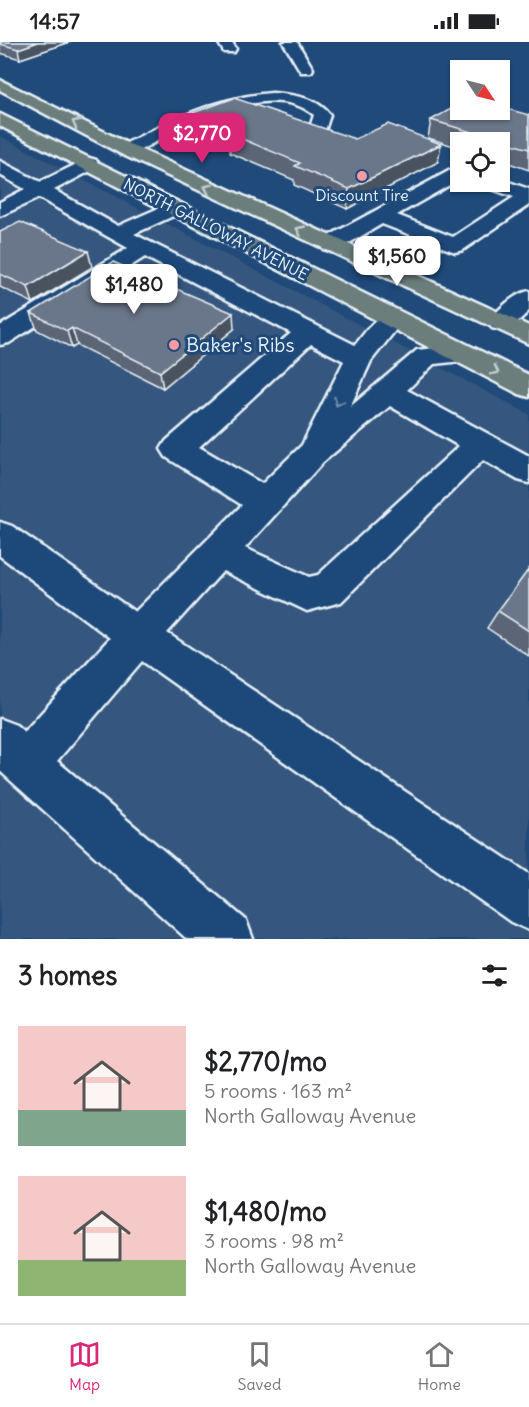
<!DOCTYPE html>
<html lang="en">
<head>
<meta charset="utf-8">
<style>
  :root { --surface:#fff; --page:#f2f2f2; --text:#202124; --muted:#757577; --line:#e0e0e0; --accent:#db2777 }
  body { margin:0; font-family:Delius,sans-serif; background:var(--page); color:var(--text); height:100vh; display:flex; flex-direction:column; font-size:22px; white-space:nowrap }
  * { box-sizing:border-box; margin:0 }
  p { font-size:20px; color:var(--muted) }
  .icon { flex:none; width:33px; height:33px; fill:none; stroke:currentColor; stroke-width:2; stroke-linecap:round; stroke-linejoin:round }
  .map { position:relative; height:897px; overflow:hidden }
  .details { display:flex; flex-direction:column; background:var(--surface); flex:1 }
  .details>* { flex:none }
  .needle { width:39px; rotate:125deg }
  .fabs { position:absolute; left:450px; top:18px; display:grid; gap:12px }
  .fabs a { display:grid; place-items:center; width:60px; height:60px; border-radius:0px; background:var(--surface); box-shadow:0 2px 4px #0004; font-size:30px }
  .price { position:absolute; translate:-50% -51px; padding:0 14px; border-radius:12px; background:#fff; color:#222; font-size:20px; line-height:39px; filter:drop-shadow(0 2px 3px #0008) }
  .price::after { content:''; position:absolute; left:50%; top:36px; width:18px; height:14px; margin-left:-9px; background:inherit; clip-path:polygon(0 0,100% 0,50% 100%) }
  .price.current { background:var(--accent); color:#fff }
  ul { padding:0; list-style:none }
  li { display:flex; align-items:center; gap:18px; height:150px; padding:0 18px }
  li span { display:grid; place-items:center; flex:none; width:168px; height:120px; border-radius:0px; color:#555 }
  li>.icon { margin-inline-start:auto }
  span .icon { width:72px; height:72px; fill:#fffc; stroke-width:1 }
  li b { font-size:26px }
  h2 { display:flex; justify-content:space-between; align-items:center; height:72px; padding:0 18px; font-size:26px }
  .status { display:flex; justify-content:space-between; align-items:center; height:42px; padding:0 30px; background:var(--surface); direction:ltr }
  .status svg { height:16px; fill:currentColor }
  .tab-bar { display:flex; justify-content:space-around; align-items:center; height:84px; border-top:2px solid var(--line); background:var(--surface); font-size:16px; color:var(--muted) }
  .tab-bar a { display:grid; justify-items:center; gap:3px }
  .tab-bar .current { color:var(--accent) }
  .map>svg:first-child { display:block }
  .built { fill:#36577e }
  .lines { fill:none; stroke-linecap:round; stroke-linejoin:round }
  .minor-casing { stroke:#e8f1f8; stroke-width:5 }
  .major-casing { stroke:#e8f1f8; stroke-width:5 }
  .minor { fill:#1f4a7a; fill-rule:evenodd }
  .major { fill:#6c7e7c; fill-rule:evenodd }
  .wall { fill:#5b6576; stroke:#e8f1f8; stroke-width:1.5 }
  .shaded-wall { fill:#4a5360; stroke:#e8f1f8; stroke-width:1.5 }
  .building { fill:#6a7689; stroke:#e8f1f8; stroke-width:1.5 }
  .oneway { stroke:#c3ced3 }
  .oneway2 { stroke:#6f8dac }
  .poi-dot { fill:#ff9aa2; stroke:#1f4a7a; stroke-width:2 }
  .labels { text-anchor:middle; stroke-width:6; stroke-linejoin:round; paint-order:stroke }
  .far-poi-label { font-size:16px; fill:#e8f1f8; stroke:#1f4a7a }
  .far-street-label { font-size:16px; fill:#e8f1f8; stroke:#1f4a7a }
  .poi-label { font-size:20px; fill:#e8f1f8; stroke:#1f4a7a; text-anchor:start }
</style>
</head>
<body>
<div class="status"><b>14:57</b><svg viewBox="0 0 49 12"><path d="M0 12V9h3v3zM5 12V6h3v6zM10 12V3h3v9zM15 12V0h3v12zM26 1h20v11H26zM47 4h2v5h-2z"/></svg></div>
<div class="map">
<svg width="529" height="897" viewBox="0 0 529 897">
  <rect width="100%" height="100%" fill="#1f4a7a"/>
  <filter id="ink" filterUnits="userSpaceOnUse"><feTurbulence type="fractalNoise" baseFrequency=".0167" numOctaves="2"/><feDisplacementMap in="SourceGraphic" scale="12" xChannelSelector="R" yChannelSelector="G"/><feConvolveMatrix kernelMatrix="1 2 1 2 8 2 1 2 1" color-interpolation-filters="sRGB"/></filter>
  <g filter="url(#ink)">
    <!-- built -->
    <path class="built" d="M 0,94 L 529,372 L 529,897 L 0,897 Z"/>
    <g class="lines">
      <!-- minor casing -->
      <g class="minor-casing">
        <g id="minor">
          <path d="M 218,0 L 232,0 L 236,7 L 234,10 L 224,10 Z"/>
          <path d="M 283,0 L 297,0 L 313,27 L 311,30 L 301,30 Z"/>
          <path d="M 272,51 C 293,53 317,55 330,73 L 324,92 L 312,92 L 309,88 L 314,73 C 268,34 177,89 133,112 L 121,112 L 118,108 L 121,104 C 170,79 217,55 272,51 Z"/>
          <path d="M 89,116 L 96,118 L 98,122 L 96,126 L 54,148 L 118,184 L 168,162 L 182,162 L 185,166 L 182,170 L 134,192 L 355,303 C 368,288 379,265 401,271 L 405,276 L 371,319 L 350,365 L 417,308 L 462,303 L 472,306 L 475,312 L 472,318 L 434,322 L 407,348 L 529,414 L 529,441 L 518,438 L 483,418 L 341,560 L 307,569 L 223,529 L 167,591 L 529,832 L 529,888 L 511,880 L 142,619 L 57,719 L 246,878 L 253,897 L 187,897 L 0,729 L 0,677 L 16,683 L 24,690 L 110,596 L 0,514 L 0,480 L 12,484 L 135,570 L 242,463 L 166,415 L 161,407 L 166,399 L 291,291 L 145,215 L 9,301 L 0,303 L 0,284 L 128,206 L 39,156 L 0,174 L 0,160 L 25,147 L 0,133 L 0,119 L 40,140 ZM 311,302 L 344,319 L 302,403 L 262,442 L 199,405 ZM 390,364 L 459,404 L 318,533 L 309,535 L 245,506 L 323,420 Z"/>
          <path d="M 460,123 L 460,137 L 397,173 L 453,195 L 514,155 L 483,144 L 480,140 L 500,140 L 500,137 L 529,147 L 529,163 L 463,208 L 455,210 L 382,182 L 339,207 L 331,209 L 323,207 L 320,202 L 323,197 Z"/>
          <path d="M 529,249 L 529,269 C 517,280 509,291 492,286 L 488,281 C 497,268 514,252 529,249 Z"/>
        </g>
      </g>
      <!-- major casing -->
      <g class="major-casing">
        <g id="major">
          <path d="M 0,38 L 133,104 L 529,284 L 529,302 L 121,112 L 0,48 Z"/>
          <path d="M 0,72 L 529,333 L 529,355 L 519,352 L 0,84 Z"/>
        </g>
      </g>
      <!-- minor -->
      <use href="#minor" class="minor"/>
      <!-- major -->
      <use href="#major" class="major"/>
    </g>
    <!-- wall -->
    <g class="wall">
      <path d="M 0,0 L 70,0 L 20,17 L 0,11 Z"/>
      <path d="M 190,72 L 355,97 L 438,120 L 347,167 L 294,143 L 294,138 L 230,111 L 230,106 L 192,90 Z"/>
      <path d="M 529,73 L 529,128 L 500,118 L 500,100 L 460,100 L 460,106 L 428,96 L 431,78 Z"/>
      <path d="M 0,190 L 92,225 L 33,261 L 0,245 Z"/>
      <path d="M 31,271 L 234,287 L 163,346 L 77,303 L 72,306 L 37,288 Z"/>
      <path d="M 529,527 L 529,614 L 487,586 L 498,569 Z"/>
    </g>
    <!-- shaded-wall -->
    <g class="shaded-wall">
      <path d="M 38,0 L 70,0 L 20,17 L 18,7 Z"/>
      <path d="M 441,102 L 438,120 L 347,167 L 349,147 Z"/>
      <path d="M 88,209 L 92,225 L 33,261 L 28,245 Z"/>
      <path d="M 233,271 L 234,287 L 163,346 L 160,330 Z"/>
      <path d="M 72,286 L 77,303 L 72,306 L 67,289 Z"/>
    </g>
    <!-- building -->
    <g class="building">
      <path d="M 0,0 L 38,0 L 18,7 L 0,2 Z"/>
      <path d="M 234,56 L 355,97 L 388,82 L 441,102 L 349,147 L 295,124 L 300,121 L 230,92 L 235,90 L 190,72 Z"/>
      <path d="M 460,62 L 460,68 L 500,68 L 500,65 L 529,73 L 529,107 L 431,78 Z"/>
      <path d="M 20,180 L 88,209 L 28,245 L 0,232 L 0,190 Z"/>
      <path d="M 113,220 L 233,271 L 160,330 L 72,286 L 67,289 L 31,271 Z"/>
      <path d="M 529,527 L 529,589 L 498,569 Z"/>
    </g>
    <!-- one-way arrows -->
    <defs><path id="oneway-chevron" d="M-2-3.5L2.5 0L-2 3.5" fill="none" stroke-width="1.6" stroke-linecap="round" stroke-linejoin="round" transform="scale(1.5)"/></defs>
    <g class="oneway">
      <use href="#oneway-chevron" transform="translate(76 81) rotate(-152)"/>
      <use href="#oneway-chevron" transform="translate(208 146) rotate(-155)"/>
      <use href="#oneway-chevron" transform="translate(300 188) rotate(-155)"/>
      <use href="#oneway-chevron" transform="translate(495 329) rotate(27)"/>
    </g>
    <use class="oneway2" href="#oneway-chevron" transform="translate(338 360) rotate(116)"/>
  </g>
  <!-- markers -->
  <g class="poi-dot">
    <circle cx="362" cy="134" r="6"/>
    <circle cx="174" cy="303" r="6"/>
  </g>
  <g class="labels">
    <!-- far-poi labels -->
    <g class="far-poi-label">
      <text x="362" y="159">Discount Tire</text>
    </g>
    <!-- far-street labels -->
    <g class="far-street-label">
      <text transform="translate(216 187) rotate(27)" y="6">NORTH GALLOWAY AVENUE</text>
    </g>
    <!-- poi labels -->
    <g class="poi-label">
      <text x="186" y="310">Baker's Ribs</text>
    </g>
  </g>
</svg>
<div class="fabs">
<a><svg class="needle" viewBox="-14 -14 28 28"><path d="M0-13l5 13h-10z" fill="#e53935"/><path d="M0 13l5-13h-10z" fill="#757577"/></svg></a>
<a><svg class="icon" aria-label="locate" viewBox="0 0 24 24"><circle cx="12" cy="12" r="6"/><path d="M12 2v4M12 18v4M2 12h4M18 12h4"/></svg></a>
</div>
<b class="price current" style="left:202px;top:122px">$2,770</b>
<b class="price" style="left:397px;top:245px">$1,560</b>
<b class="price" style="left:134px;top:273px">$1,480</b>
</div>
<section class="details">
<h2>3 homes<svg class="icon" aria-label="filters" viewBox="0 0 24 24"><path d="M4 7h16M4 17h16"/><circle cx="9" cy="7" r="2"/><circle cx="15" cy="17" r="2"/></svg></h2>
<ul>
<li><span style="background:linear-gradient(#f6c9c9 70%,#7fa58c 0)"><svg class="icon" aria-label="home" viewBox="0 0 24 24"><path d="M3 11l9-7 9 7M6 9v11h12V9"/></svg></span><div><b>$2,770/mo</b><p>5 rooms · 163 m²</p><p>North Galloway Avenue</p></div></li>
<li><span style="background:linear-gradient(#f6c9c9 70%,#8fb573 0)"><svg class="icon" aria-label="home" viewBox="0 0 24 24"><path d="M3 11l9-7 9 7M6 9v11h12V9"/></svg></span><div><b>$1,480/mo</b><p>3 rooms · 98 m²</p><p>North Galloway Avenue</p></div></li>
</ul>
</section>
<nav class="tab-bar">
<a class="current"><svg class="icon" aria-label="map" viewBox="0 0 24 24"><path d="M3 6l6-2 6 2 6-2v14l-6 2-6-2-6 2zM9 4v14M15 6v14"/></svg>Map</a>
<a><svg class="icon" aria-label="saved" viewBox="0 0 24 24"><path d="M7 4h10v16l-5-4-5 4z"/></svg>Saved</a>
<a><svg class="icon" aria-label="home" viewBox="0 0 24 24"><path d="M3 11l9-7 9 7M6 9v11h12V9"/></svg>Home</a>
</nav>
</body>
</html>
